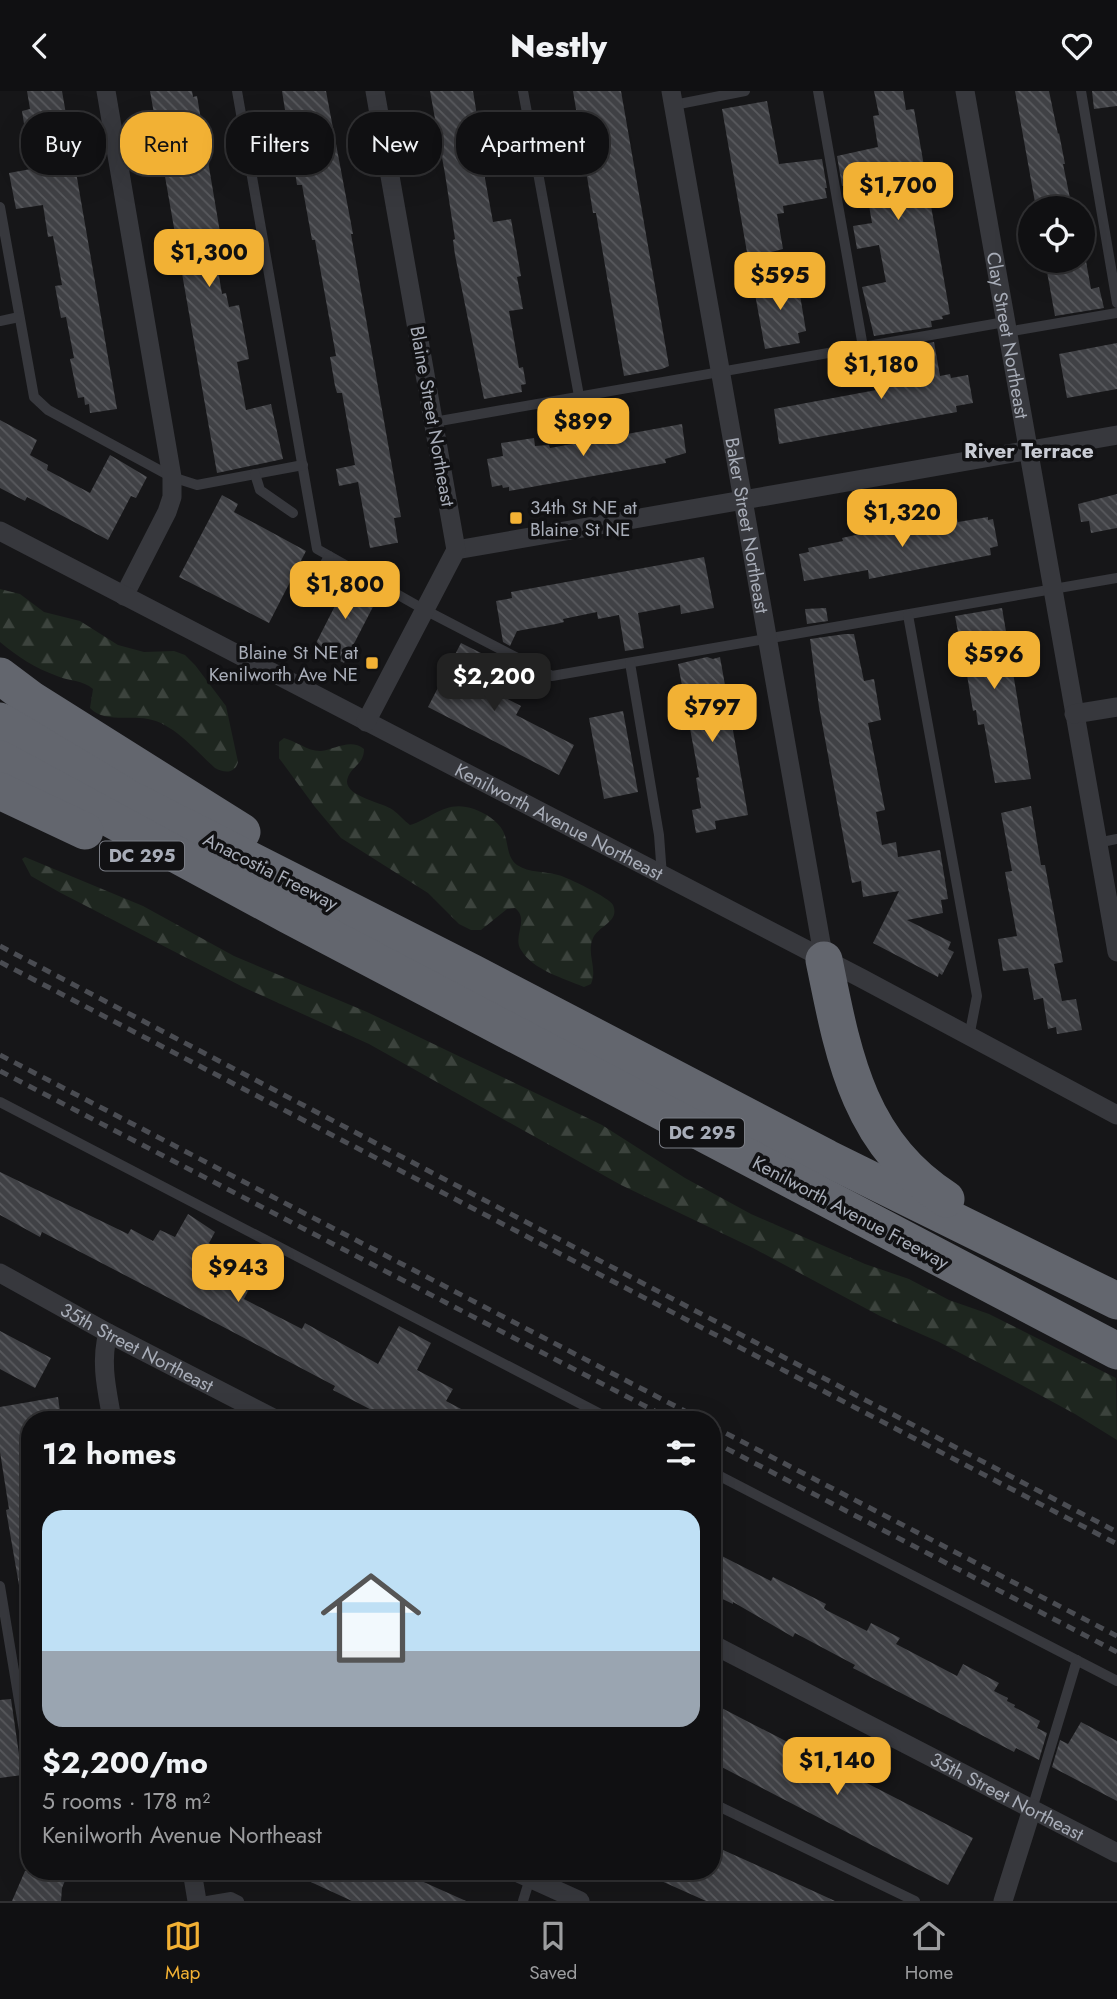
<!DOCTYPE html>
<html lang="en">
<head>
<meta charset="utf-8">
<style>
  :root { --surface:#101012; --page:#1e1e20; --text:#f1f3f6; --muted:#9c9d9f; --line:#303032; --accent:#f2b134 }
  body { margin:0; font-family:Jost,sans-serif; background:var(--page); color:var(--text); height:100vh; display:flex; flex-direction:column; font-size:26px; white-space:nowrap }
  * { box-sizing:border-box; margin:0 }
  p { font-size:23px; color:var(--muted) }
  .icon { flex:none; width:38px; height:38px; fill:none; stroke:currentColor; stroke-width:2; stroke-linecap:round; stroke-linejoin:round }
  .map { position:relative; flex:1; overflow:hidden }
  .details { position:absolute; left:21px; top:1320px; width:700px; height:469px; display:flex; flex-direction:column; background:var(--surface); border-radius:28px; box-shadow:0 7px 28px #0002,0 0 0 2px var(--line) }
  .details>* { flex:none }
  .hud { position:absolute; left:21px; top:21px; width:700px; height:63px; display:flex; gap:14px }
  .fabs { position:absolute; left:1018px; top:105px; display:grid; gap:14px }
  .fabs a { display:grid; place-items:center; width:77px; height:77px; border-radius:50%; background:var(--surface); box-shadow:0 7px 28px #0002,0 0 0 2px var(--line); font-size:35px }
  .price { position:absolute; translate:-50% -60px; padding:0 16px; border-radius:14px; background:var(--accent); color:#111; font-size:23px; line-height:46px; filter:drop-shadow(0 2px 4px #0008) }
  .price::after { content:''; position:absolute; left:50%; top:42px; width:21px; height:16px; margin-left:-10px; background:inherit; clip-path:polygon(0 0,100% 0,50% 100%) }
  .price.on { background:#222; color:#fff }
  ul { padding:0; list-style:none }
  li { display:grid; align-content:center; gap:14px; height:371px; padding:0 21px }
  li span { display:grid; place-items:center; height:217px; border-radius:21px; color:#555 }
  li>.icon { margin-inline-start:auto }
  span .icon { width:126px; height:126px; fill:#fffc; stroke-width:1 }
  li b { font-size:30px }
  h2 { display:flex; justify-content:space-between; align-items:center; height:84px; padding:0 21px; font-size:30px }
  .tag { padding:0 24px; border-radius:28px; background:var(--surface); box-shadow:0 7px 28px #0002,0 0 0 2px var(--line); font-size:24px; line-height:63px }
  .tag.on { background:var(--accent); color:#111 }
  header { display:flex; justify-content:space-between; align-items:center; height:91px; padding:0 21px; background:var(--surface); font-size:32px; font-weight:800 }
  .tabs { display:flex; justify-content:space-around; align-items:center; height:98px; border-top:2px solid var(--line); background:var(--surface); font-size:19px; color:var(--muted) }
  .tabs a { display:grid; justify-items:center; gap:4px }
  .tabs .on { color:var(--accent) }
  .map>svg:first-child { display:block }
  .forest { fill:url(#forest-firs) }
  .building { fill:url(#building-back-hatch) }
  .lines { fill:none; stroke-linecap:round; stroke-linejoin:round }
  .service { stroke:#37383d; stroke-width:10 }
  .minor { stroke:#37383d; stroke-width:19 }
  .motorway { stroke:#63666e; stroke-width:37 }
  .rail { stroke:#4a4c52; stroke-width:5; stroke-dasharray:9 7; stroke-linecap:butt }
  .poi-dot { fill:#f2b134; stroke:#111113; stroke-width:2.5 }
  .labels { text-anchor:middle; stroke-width:7; stroke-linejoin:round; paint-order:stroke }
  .shield { fill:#111113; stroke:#7b7e86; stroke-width:2 }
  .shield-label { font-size:18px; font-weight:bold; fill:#a8adb8 }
  .street-label { font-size:19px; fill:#a8adb8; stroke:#111113 }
  .poi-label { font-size:19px; fill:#a8adb8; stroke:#111113; text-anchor:start }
  .neighbourhood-label { font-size:21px; font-weight:bold; fill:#c9ccd4; stroke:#111113 }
</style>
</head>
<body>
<header><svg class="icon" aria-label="back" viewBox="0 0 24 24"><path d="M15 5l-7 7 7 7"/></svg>Nestly<svg class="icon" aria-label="heart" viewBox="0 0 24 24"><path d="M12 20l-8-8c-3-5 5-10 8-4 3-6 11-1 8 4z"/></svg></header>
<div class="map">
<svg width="1117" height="1810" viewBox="0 0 1117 1810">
  <defs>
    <pattern id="forest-firs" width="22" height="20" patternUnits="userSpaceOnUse" patternTransform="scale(1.75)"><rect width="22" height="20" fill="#1e261f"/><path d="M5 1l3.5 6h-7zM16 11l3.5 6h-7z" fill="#3c433d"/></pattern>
    <pattern id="building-back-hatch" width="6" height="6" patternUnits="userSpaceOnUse" patternTransform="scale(1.75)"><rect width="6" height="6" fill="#404145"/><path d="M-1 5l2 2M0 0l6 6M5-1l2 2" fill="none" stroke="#595a5e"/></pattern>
  </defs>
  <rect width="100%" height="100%" fill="#161618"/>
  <!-- forest -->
  <g class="forest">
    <path d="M 0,498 L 20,503 L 44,521 L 80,530 L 118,554 L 144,561 L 174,560 L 185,564 L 195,574 L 226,615 L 238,671 C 235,683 224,682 215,677 C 196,660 173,632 148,628 C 129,624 104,632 90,617 L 93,598 C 83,589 69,590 57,585 C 35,577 18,566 0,551 Z"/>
    <path d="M 284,647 C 296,650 309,661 321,660 C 335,658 351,647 364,658 C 364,673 353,674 348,686 C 340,705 382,711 393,719 C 399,723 404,730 410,734 C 433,727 446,708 474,718 C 485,722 498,730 503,740 C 509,751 506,766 517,774 C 529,782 545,780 558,784 C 567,786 610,807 613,814 C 620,831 599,834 593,847 C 586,863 598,877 591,893 L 584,896 C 563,887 533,879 521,859 C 512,845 530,829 515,817 L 507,818 L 481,839 L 471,839 L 459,833 L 428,802 L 341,747 L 315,716 L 279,667 L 279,651 Z"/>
    <path d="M 25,766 L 143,815 L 234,865 L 367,921 L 602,1034 L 685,1087 L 751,1123 L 865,1173 L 909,1188 L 949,1209 L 989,1223 L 1116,1287 L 1117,1349 L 1075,1323 L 1014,1290 L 939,1251 L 880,1225 L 753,1157 L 621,1094 L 369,953 L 243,896 L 59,801 L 31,785 L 22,768 Z"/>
  </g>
  <!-- building -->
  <g class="building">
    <path d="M 27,0 L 62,0 L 117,318 L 90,322 L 89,313 L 85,314 L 84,306 L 78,307 L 70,268 L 74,267 L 66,226 L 61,227 L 55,195 L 62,194 L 53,145 L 48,146 L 43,114 L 16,118 L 9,82 L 31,78 L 22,20 L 30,18 Z"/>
    <path d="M 150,0 L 192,0 L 193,6 L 197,5 L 224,165 L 216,167 L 222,203 L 226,202 L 229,216 L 239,214 L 249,268 L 237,271 L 246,319 L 271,313 L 283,368 L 217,382 Z"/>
    <path d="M 282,0 L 326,0 L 353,143 L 351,143 L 401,426 L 394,427 L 398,452 L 396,452 L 370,457 L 358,391 L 339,395 L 336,378 L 355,374 L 342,302 L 337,302 L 335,295 L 330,266 L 336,265 L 315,149 L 312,149 L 302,94 L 297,94 Z"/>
    <path d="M 430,0 L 473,0 L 480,43 L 477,44 L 493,131 L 511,128 L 521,185 L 517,186 L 523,218 L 509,220 L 519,277 L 523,276 L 526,293 L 521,294 L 522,301 L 484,308 L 455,164 L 453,149 L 455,148 L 445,83 Z"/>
    <path d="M 573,0 L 621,0 L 669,275 L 662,278 L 624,285 L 596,122 L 593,122 Z"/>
    <path d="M 874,0 L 903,0 L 906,19 L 914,18 L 950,223 L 942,225 L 943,228 L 931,230 L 932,236 L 874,245 L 862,196 L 886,191 L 879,154 L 857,158 L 853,135 L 872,132 L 865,91 L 842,95 L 837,65 L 878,56 L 873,25 L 879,24 Z"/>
    <path d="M 1015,0 L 1049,0 L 1058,43 L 1059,42 L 1065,73 L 1063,73 L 1072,117 L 1036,117 Z"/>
    <path d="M 1092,0 L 1117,0 L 1117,15 L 1094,18 Z"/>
    <path d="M 767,10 L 779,73 L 822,68 L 827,97 L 825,97 L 827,107 L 783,115 L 784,122 L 777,123 L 783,158 L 748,167 L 722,18 Z"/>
    <path d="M 1045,170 L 1086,170 L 1091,198 L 1099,196 L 1104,217 L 1055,225 Z"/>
    <path d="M 797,186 L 806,240 L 798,242 L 800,252 L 765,258 L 753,192 Z"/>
    <path d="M 934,251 L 940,285 L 950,283 L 951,287 L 968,284 L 973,312 L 956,315 L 957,321 L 779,353 L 774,318 L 887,297 L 885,288 L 901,284 L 896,258 Z"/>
    <path d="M 1117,252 L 1117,298 L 1067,307 L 1059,263 Z"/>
    <path d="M 0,329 L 37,349 L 30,364 L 48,374 L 47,379 L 90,402 L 110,364 L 147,386 L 136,407 L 131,405 L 108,449 L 27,406 L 25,410 L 0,397 Z"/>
    <path d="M 682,333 L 686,362 L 665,368 L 666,372 L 509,400 L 509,396 L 503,397 L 502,394 L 492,396 L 487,368 L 503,365 L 501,352 L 534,347 L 535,355 L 549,354 L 550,357 Z"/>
    <path d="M 1117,403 L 1117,437 L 1091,442 L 1089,430 L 1081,431 L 1078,413 Z"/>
    <path d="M 222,404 L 238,413 L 234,421 L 306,460 L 269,532 L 179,486 Z"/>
    <path d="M 988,426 L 988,429 L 993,428 L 998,455 L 990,457 L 991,464 L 869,488 L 868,479 L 804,490 L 799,463 L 809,461 L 808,457 L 843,450 L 842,447 L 860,443 L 957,427 L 958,431 Z"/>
    <path d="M 704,466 L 714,517 L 681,523 L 680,514 L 638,522 L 644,557 L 625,560 L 619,524 L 598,528 L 597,521 L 563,528 L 564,531 L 556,533 L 517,540 L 510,555 L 503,551 L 496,510 L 512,507 L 511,501 Z"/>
    <path d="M 339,488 L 377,508 L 344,572 L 314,556 L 339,507 L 331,503 Z"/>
    <path d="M 826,517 L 828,530 L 807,533 L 805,518 Z"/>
    <path d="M 1002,517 L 1031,688 L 995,692 L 984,633 L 978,634 L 976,619 L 973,620 L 965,572 L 962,572 L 956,542 L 958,541 L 955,525 Z"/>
    <path d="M 845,543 L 854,543 L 864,590 L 874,588 L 881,629 L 868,632 L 885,719 L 876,721 L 882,754 L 896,751 L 898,766 L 940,759 L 948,808 L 941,809 L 943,822 L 907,829 L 951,851 L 948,858 L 954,861 L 942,884 L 939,882 L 938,886 L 873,852 L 899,800 L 863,806 L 861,790 L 852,792 L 819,616 L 810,548 Z"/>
    <path d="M 461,552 L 489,566 L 489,573 L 479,593 L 521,615 L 516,624 L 574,654 L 559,684 L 428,616 Z"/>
    <path d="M 707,566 L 713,568 L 720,566 L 748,724 L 715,730 L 716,738 L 696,742 L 692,719 L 701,717 L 696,687 L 699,686 L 678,573 Z"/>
    <path d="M 623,620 L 638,701 L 604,708 L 589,627 Z"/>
    <path d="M 1031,715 L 1041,774 L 1045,774 L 1063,871 L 1054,873 L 1062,910 L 1076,908 L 1082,939 L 1057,943 L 1056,936 L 1048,938 L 1043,907 L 1034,909 L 1028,877 L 1003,880 L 998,848 L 1017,845 L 1005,781 L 1012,780 L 1001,722 Z"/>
    <path d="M 0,1081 L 128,1143 L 131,1138 L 153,1150 L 160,1139 L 175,1146 L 188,1123 L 215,1141 L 209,1152 L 256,1184 L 244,1208 L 302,1238 L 305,1232 L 378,1273 L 399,1235 L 431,1252 L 417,1279 L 453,1298 L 446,1310 L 480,1328 L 389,1328 L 333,1299 L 335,1295 L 163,1204 L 42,1141 L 40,1146 L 0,1124 Z"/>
    <path d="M 0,1240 L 51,1267 L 35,1297 L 0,1278 Z"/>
    <path d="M 58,1306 L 61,1328 L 30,1328 L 30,1499 L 20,1500 L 6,1419 L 9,1418 L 0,1361 L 0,1316 Z"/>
    <path d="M 712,1460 L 771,1490 L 773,1486 L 826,1513 L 824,1517 L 826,1519 L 867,1540 L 871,1532 L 900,1547 L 896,1553 L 957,1585 L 963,1573 L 999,1592 L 994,1600 L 1008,1607 L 1007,1610 L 1015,1614 L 1014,1616 L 1040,1630 L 1037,1637 L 1047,1642 L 1039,1669 L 1016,1657 L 1014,1661 L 853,1577 L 855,1574 L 795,1542 L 793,1546 L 733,1511 L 733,1513 L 712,1503 Z"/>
    <path d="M 11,1608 L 22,1684 L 0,1687 L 0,1609 Z"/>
    <path d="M 712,1612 L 973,1747 L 948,1794 L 712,1671 Z"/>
    <path d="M 1081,1631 L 1117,1650 L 1117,1710 L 1052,1676 L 1060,1649 L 1068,1653 Z"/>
    <path d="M 712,1754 L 752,1772 L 835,1810 L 706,1810 L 639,1780 L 712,1780 Z"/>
    <path d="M 25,1780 L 69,1780 L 62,1797 L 61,1810 L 12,1810 Z"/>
    <path d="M 287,1780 L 399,1780 L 466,1810 L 352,1810 Z"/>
  </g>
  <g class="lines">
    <!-- service -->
    <g class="service">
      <path d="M 237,0 L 317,458 L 425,519 L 552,585 L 1117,487"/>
      <path d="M 523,0 L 579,305"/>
      <path d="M 818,0 L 863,256"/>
      <path d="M 1081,0 L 1117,212"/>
      <path d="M 674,14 L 745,0"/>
      <path d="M 0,116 L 34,306 L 48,319 L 172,386 L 197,394 L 303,374"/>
      <path d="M 0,230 L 19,226"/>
      <path d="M 1007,241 L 1117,222"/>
      <path d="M 434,331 L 1005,231"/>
      <path d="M 255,383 L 260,399 L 293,422"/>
      <path d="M 310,501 L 329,465"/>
      <path d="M 908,524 L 977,905 L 969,946"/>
      <path d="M 630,572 L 659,744 L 662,785"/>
      <path d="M 1097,752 L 1117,748"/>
      <path d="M 0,1011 L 610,1328"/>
      <path d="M 712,1381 L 1117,1590"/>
      <path d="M 0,1495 L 30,1676"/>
      <path d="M 712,1712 L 915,1810"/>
      <path d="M 1032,1718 L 1077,1569"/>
      <path d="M 207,1810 L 231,1806 L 239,1810"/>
      <path d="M 523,1810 L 531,1784"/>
    </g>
    <!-- minor -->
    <g class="minor">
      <path d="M 106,0 L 172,386 L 172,406 L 167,421 L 124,505"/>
      <path id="s1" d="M 671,0 L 824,869"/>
      <path id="s2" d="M 965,0 L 1117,861"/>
      <path id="s3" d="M 0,440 L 861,887 L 1117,1024"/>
      <path d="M 456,459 L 1117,344"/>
      <path d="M 1074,623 L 1117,616"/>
      <path d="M 366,631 L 456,459 L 375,0"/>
      <path id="s4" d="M 0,1182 L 108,1242 L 275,1328"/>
      <path d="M 108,1242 C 100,1272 107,1299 112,1328"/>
      <path id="s5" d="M 712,1553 L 1117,1762"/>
      <path d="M 192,1780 L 197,1810"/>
      <path d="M 514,1780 L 580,1810"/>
      <path d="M 1003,1810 L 1032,1718"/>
    </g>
    <!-- motorway -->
    <g class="motorway">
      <path d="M 0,585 L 32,609 L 242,741"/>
      <path d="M 0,630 L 130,708 L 473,882 L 827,1067 L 1117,1210"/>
      <path d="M 0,668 L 288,824 L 1117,1260"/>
      <path d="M 0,700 L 85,740"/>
      <path d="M 824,869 C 843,963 858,1052 946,1108"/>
    </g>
    <!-- rail -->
    <g class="rail">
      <path d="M 0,855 L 1117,1441"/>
      <path d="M 0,871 L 1117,1453"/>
      <path d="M 0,964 L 700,1328"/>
      <path d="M 0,980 L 670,1328"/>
      <path d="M 712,1335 L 1117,1545"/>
      <path d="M 712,1350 L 1117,1561"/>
    </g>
  </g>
  <!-- markers -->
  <g class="poi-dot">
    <rect x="509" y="420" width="14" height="14" rx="3.5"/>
    <rect x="365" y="565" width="14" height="14" rx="3.5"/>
  </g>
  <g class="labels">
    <!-- shield labels -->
    <g class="shield">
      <rect x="100" y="750.5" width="84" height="29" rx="5"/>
      <rect x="660" y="1027.5" width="84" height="29" rx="5"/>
    </g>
    <g class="shield-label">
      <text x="142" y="771">DC 295</text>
      <text x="702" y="1048">DC 295</text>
    </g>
    <!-- street labels -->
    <g class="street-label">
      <text dy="7" stroke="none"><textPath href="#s2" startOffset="248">Clay Street Northeast</textPath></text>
      <text transform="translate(433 325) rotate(80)" y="7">Blaine Street Northeast</text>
      <text dy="7" stroke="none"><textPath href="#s1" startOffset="441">Baker Street Northeast</textPath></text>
      <text dy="7" stroke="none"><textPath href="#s3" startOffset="630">Kenilworth Avenue Northeast</textPath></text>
      <text transform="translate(271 780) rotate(27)" y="7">Anacostia Freeway</text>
      <text transform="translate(851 1121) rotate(28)" y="7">Kenilworth Avenue Freeway</text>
      <text dy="7" stroke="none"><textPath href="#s4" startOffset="156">35th Street Northeast</textPath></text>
      <text dy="7" stroke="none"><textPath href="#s5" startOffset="332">35th Street Northeast</textPath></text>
    </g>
    <!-- poi labels -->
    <g class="poi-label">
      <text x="530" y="423">34th St NE at<tspan x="530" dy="22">Blaine St NE</tspan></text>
      <text x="358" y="568" text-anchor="end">Blaine St NE at<tspan x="358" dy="22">Kenilworth Ave NE</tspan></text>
    </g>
    <!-- neighbourhood labels -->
    <g class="neighbourhood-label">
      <text x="1029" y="367">River Terrace</text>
    </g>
  </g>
</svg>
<div class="fabs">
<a><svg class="icon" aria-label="locate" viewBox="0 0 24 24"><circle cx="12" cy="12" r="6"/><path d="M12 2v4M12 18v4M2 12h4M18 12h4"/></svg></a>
</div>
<b class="price" style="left:898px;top:131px">$1,700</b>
<b class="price" style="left:209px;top:198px">$1,300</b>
<b class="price" style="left:780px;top:221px">$595</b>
<b class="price" style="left:881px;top:310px">$1,180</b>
<b class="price" style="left:583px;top:367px">$899</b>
<b class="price" style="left:902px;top:458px">$1,320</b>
<b class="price" style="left:345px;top:530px">$1,800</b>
<b class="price" style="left:994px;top:600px">$596</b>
<b class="price on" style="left:494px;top:622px">$2,200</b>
<b class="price" style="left:712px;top:653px">$797</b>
<b class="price" style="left:238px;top:1213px">$943</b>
<b class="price" style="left:837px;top:1706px">$1,140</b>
<div class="hud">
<a class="tag">Buy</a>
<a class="tag on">Rent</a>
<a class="tag">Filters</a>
<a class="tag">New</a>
<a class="tag">Apartment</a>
</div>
<section class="details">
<h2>12 homes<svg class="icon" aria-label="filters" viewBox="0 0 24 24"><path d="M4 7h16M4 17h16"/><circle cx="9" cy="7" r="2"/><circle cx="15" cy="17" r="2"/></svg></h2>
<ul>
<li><span style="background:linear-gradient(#bfe0f5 65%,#9aa5b1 0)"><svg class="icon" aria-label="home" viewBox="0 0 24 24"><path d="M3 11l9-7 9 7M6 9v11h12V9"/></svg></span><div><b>$2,200/mo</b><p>5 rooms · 178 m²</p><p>Kenilworth Avenue Northeast</p></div></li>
</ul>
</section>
</div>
<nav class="tabs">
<a class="on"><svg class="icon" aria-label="map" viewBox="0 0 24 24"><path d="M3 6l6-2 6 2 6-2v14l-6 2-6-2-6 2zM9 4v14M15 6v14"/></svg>Map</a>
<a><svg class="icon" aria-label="saved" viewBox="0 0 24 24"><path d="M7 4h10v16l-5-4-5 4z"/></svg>Saved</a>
<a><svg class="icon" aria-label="home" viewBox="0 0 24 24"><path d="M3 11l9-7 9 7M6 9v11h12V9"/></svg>Home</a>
</nav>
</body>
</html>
